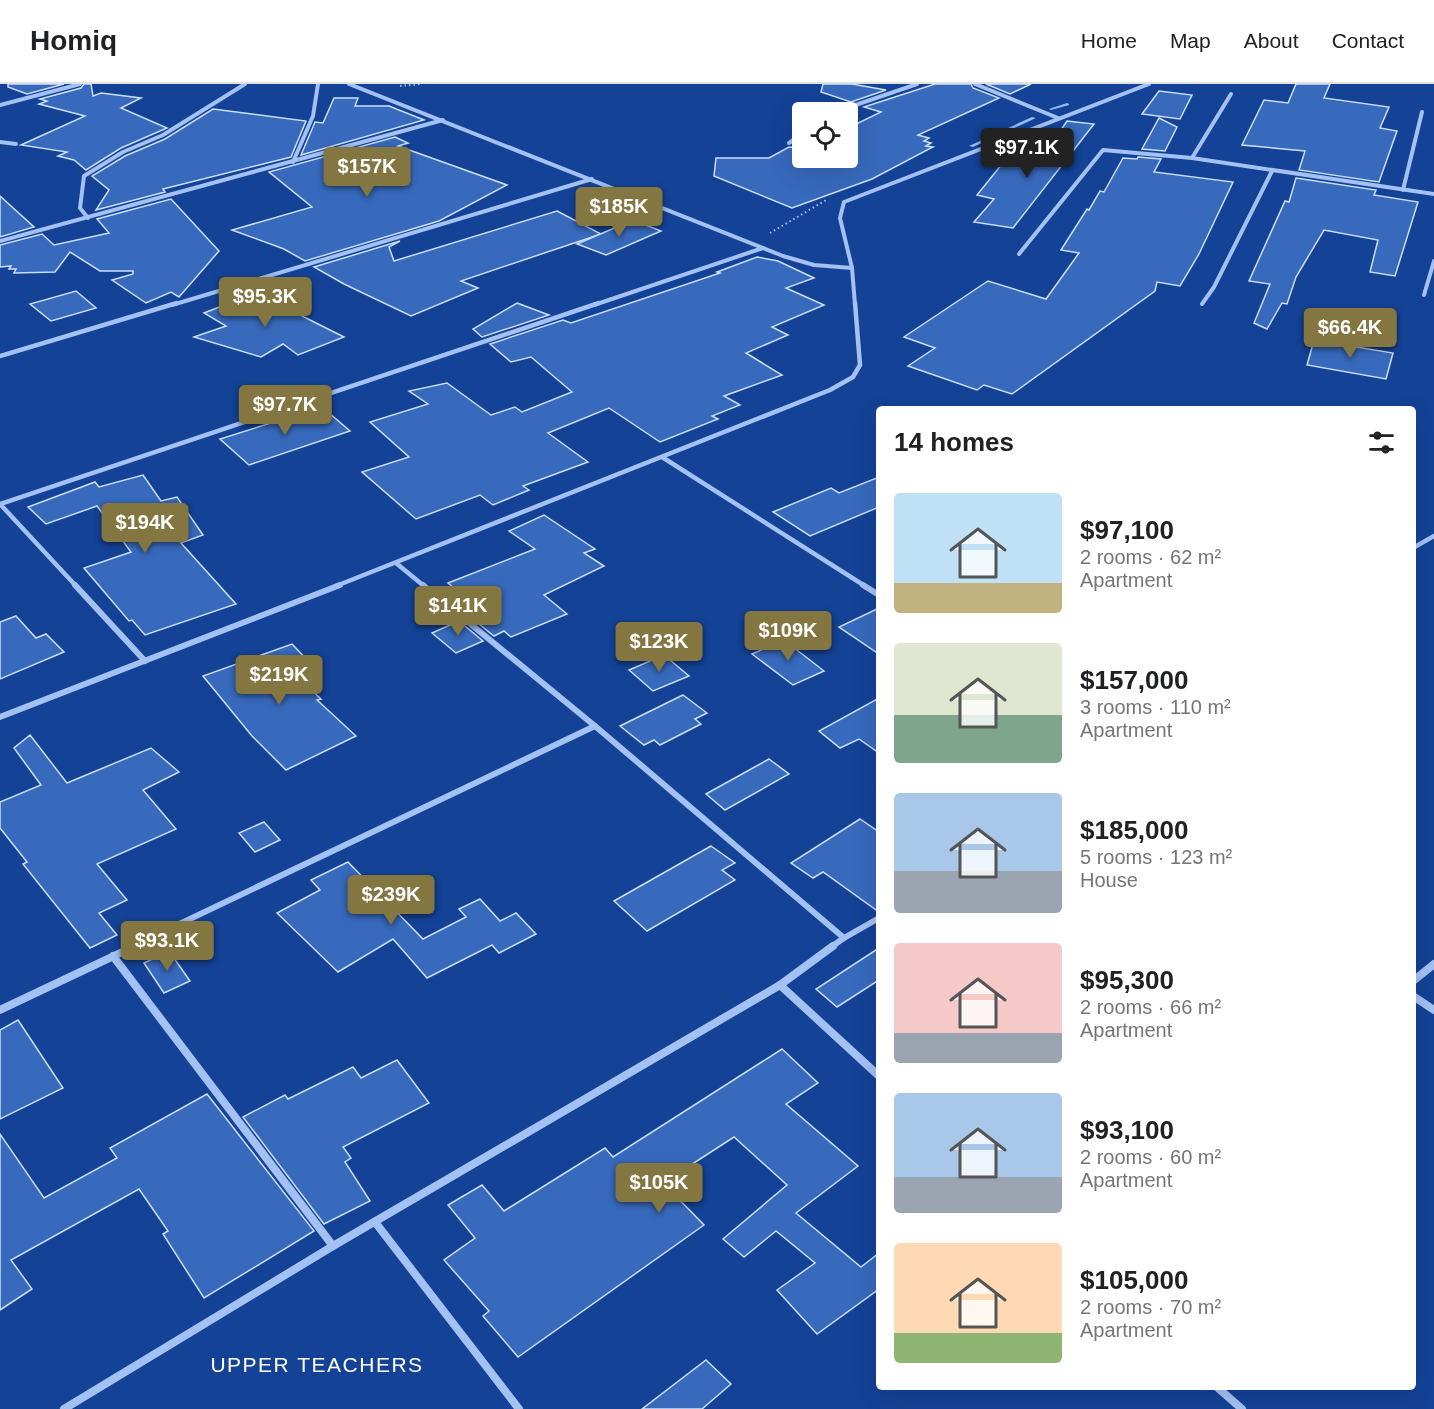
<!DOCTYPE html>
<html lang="en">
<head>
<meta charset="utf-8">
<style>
  :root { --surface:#fff; --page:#f6f6f6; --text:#202124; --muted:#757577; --line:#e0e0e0; --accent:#847641 }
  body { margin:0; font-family:Helvetica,sans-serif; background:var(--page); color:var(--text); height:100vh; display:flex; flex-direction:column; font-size:22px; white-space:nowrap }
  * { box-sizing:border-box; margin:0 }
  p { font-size:20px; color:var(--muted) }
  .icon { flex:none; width:33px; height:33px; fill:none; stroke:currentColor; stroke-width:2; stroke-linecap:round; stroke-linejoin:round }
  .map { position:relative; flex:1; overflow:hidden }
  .panel { position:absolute; left:876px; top:322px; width:540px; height:984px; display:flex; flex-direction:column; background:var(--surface); border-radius:6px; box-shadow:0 6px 24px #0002 }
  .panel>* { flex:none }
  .buttons { position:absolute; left:792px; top:18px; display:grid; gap:12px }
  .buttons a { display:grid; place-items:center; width:66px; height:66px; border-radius:6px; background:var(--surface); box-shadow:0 6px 24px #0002; font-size:30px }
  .price { position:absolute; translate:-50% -51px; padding:0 14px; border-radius:6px; background:var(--accent); color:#fff; font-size:20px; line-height:39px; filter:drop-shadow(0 2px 3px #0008) }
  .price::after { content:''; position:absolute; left:50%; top:36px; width:18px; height:14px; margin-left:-9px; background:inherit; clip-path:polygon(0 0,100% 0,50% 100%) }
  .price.active { background:#222; color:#fff }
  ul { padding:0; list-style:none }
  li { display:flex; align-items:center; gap:18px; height:150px; padding:0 18px }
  li span { display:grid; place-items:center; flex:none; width:168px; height:120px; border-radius:6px; color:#555 }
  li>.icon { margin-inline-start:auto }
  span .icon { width:72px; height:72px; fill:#fffc; stroke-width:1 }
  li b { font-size:26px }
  h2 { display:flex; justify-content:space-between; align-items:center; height:72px; padding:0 18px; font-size:26px }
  header { display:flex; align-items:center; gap:36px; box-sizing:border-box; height:84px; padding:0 30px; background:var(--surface); border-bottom:2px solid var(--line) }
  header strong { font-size:28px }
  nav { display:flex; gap:33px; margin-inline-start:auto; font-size:21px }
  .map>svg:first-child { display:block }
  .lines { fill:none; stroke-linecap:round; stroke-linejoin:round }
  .stream { fill:#95bbf6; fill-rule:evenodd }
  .building { fill:#3769bc; stroke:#cbdefd; stroke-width:1.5 }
  .path { stroke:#a3c1f3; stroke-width:2; stroke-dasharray:1.5 3; stroke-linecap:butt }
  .street-far3 { stroke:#a3c1f3; stroke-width:4 }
  .street-far2 { stroke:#a3c1f3; stroke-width:4.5 }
  .street-far1 { stroke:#a3c1f3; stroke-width:6 }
  .street { stroke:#a3c1f3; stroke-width:8 }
  .labels { text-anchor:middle; stroke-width:4.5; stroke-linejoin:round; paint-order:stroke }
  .near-quarter-label { font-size:21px; letter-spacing:1.5px; fill:#fff; stroke:#134296 }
</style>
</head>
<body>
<header>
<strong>Homiq</strong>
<nav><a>Home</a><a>Map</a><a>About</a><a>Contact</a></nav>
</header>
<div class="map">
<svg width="1434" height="1325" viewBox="0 0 1434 1325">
  <rect width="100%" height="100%" fill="#134296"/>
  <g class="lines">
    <!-- stream -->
    <g class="stream">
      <path d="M 1067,19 L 1069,20 L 1069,21 L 1051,26 L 1049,25 Z"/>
      <path d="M 1032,33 L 1036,34 L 973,63 L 969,62 Z"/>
    </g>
  </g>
  <!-- building -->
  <g class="building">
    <path d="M 8,0 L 64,0 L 27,10 L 8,3 Z"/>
    <path d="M 84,0 L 91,0 L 93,12 L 101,9 L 141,14 L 121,24 L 167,44 L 121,64 L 86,86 L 74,76 L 58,72 L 67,68 L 21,61 L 85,32 L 39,20 L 47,17 L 40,15 L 81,4 Z"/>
    <path d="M 823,0 L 852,0 L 886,6 L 851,18 L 821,8 Z"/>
    <path d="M 935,0 L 971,0 L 973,4 L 999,14 L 918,51 L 929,54 L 924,57 L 931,59 L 926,62 L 933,63 L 872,95 L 792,124 L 714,92 L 716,74 L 769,74 L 789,63 L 802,64 L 802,74 L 848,74 L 848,44 L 881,28 L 864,23 Z"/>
    <path d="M 986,0 L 1031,0 L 1010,10 Z"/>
    <path d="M 1296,0 L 1330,0 L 1324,14 L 1389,23 L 1380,44 L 1397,47 L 1379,98 L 1299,86 L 1305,67 L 1242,61 L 1264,16 L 1288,19 Z"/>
    <path d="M 1159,7 L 1192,11 L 1180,35 L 1142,30 Z"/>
    <path d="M 334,14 L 358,14 L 355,22 L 389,22 L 424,36 L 301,71 L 315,38 L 323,39 Z"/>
    <path d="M 213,25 L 306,37 L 291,73 L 163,105 L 165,108 L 96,126 L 109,106 L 92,92 L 125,72 L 165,55 Z"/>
    <path d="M 1159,34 L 1177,43 L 1165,67 L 1142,65 Z"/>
    <path d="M 1067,37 L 1094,40 L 1013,144 L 974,138 L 994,115 L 977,111 L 1006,75 L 1038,80 Z"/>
    <path d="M 395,53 L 408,59 L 398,62 L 507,101 L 439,137 L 305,177 L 284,165 L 232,146 L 312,123 L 269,88 Z"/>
    <path d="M 1138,73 L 1161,75 L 1154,88 L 1233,98 L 1199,170 L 1180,202 L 1157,198 L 1155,207 L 1012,310 L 984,301 L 977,306 L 908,282 L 935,264 L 904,253 L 988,197 L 1046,215 L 1079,169 L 1061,166 L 1087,125 L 1089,126 L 1100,107 L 1104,108 L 1123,74 L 1137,75 Z"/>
    <path d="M 1296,94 L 1376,106 L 1374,111 L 1418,118 L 1395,192 L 1370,188 L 1378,156 L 1324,146 L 1296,193 L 1287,220 L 1282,219 L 1267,245 L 1254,239 L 1270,200 L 1249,197 L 1285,117 L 1289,118 Z"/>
    <path d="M 0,112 L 34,143 L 0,153 Z"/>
    <path d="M 171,115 L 219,167 L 179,213 L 171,208 L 146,219 L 112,196 L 133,190 L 133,187 L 100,187 L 70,168 L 55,188 L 14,189 L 16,185 L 9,185 L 11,182 L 0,183 L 0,161 L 42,150 L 54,161 L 109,149 L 97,135 Z"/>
    <path d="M 557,127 L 601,150 L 461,197 L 478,204 L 411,232 L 344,200 L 314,183 L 400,157 L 389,163 L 394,177 Z"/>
    <path d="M 633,136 L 661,147 L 606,171 L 577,160 Z"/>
    <path d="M 757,173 L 778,177 L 814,194 L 786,204 L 824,221 L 772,243 L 788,251 L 746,269 L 782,291 L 724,312 L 740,321 L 712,332 L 718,335 L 660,358 L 609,324 L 548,349 L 588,378 L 523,402 L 529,406 L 493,421 L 480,411 L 416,435 L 362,388 L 409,373 L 370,338 L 428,320 L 409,307 L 447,299 L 491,331 L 515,323 L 522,328 L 572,308 L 531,273 L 511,278 L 490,260 L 563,236 L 571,239 L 720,189 L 717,188 Z"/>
    <path d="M 76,207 L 96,224 L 51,237 L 30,220 Z"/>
    <path d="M 256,209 L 344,253 L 298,271 L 283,260 L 261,273 L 194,253 L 226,242 L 204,229 Z"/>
    <path d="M 517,219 L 549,231 L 482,253 L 473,245 Z"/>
    <path d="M 1314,256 L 1393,269 L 1386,295 L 1307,281 Z"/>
    <path d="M 322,323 L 350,347 L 249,381 L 220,355 Z"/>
    <path d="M 143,391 L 161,417 L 177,413 L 203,451 L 181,459 L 236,520 L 145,551 L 132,536 L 129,537 L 84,484 L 131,468 L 97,422 L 46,440 L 28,423 L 95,398 L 99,403 Z"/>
    <path d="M 879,393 L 879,423 L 810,452 L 773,428 L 831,404 L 839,409 Z"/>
    <path d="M 544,431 L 595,465 L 584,469 L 604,482 L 544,511 L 567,530 L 511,553 L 504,547 L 494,552 L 469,532 L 481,527 L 448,499 L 535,465 L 509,447 Z"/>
    <path d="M 879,524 L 879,570 L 839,543 Z"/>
    <path d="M 16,532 L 36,554 L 46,550 L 64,568 L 0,595 L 0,538 Z"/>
    <path d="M 459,537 L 483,557 L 456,569 L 432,549 Z"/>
    <path d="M 784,556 L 824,587 L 793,601 L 752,570 Z"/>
    <path d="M 292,560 L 312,581 L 293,589 L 321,615 L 317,616 L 356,652 L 286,686 L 252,652 L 203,592 Z"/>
    <path d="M 664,571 L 689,592 L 653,607 L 629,586 Z"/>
    <path d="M 683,611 L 707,629 L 695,635 L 701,640 L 660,661 L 654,656 L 644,661 L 620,642 Z"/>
    <path d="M 879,614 L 879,669 L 859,655 L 840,664 L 819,647 Z"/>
    <path d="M 30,651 L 67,699 L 151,664 L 179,688 L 143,706 L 176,745 L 97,780 L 127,816 L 99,829 L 117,851 L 90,864 L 23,780 L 27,778 L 0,744 L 0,718 L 41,701 L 14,664 Z"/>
    <path d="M 769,675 L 789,690 L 725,726 L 706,710 Z"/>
    <path d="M 860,735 L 879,748 L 879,828 L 823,788 L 813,794 L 791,779 Z"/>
    <path d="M 264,738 L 280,756 L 255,768 L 239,749 Z"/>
    <path d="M 711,762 L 735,779 L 722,786 L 735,796 L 647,847 L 614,817 Z"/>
    <path d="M 348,778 L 423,855 L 466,833 L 459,825 L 480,815 L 500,837 L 516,829 L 536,850 L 499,869 L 492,861 L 427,894 L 393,855 L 338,888 L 277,829 L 320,806 L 311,796 Z"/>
    <path d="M 879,864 L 879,896 L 837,923 L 816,905 Z"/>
    <path d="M 169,867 L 190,897 L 164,909 L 144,879 Z"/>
    <path d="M 18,936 L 63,1004 L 0,1035 L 0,946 Z"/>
    <path d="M 782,965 L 818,999 L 786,1020 L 858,1082 L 796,1129 L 861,1183 L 879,1169 L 879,1205 L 817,1250 L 777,1206 L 815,1179 L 776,1147 L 744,1173 L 723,1155 L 787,1101 L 734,1053 L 663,1099 L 704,1141 L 518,1273 L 483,1232 L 489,1227 L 444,1176 L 475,1154 L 448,1121 L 482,1101 L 504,1127 L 605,1064 L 613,1073 Z"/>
    <path d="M 397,976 L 429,1019 L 343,1063 L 351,1074 L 345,1078 L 370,1117 L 324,1140 L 243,1033 L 285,1011 L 288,1015 L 353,983 L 361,994 Z"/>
    <path d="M 207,1010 L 314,1147 L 204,1214 L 163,1150 L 168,1147 L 139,1105 L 11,1176 L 32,1205 L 0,1226 L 0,1050 L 44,1114 L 117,1074 L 110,1064 Z"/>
    <path d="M 706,1276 L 731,1300 L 702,1325 L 642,1325 Z"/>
  </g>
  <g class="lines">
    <!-- path -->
    <g class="path">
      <path d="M 400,2 L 422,0"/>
      <path d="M 770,149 L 828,115"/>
    </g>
    <!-- street-far3 -->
    <g class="street-far3">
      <path d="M 349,0 L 783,172 L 814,181 L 852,184"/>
      <path d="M 975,0 L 1058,34"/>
      <path d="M 0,21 L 80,0"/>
      <path d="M 835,28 L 917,0"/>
      <path d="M 0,58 L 16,60"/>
      <path d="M 789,59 L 802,50"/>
      <path d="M 1192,74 L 1231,10"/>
      <path d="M 293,78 L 313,32 L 318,0"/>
      <path d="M 1403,106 L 1422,28"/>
      <path d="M 88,134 L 80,124 L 84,92 L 123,68 L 163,51 L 245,0"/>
      <path d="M 0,157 L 443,36"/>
      <path d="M 1019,170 L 1103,66 L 1192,74 L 1434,110"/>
      <path d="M 1424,211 L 1434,177"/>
      <path d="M 1202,220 L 1214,203 L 1272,87"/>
      <path d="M 172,221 L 592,95"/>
      <path d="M 594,221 L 763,164"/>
      <path d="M 855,221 L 852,184 L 840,134 L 844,118 L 1149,0"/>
    </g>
    <!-- street-far2 -->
    <g class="street-far2">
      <path d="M 0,272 L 177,219"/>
      <path d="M 662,373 L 865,502"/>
      <path d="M 0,420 L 599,219"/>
      <path d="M 0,420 L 76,502"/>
      <path d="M 1413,464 L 1434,452"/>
      <path d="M 396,479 L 424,502"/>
      <path d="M 336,502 L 830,306 L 853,293 L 860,281 L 855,219"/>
    </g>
    <!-- street-far1 -->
    <g class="street-far1">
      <path d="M 75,501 L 145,577"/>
      <path d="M 423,501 L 595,642 L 844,854 L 831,863"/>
      <path d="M 863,501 L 879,511"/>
      <path d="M 0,633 L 340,501"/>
      <path d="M 844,854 L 879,834"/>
      <path d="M 131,863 L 595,642"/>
    </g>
    <!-- street -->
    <g class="street">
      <path d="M 833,862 L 780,901 L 879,992"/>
      <path d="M 113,872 L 333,1162"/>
      <path d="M 1413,897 L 1434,880"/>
      <path d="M 1413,912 L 1434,926"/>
      <path d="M 0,926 L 135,862"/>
      <path d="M 375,1138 L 519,1325"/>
      <path d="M 1218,1304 L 1242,1325"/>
      <path d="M 64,1325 L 333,1162 L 780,901"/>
    </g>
  </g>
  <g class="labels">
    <!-- near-quarter labels -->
    <g class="near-quarter-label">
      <text x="317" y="1288">UPPER TEACHERS</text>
    </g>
  </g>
</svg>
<div class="buttons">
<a><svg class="icon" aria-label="locate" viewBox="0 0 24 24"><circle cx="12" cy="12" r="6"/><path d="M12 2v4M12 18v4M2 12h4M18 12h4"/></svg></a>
</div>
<b class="price active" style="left:1027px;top:95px">$97.1K</b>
<b class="price" style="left:367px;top:114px">$157K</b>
<b class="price" style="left:619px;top:154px">$185K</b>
<b class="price" style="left:265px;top:244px">$95.3K</b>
<b class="price" style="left:1350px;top:275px">$66.4K</b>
<b class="price" style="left:285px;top:352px">$97.7K</b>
<b class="price" style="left:145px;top:470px">$194K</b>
<b class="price" style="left:458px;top:553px">$141K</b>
<b class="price" style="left:788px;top:578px">$109K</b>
<b class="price" style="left:659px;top:589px">$123K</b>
<b class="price" style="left:279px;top:622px">$219K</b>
<b class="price" style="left:391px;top:842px">$239K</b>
<b class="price" style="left:167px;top:888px">$93.1K</b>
<b class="price" style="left:659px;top:1130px">$105K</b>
<section class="panel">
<h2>14 homes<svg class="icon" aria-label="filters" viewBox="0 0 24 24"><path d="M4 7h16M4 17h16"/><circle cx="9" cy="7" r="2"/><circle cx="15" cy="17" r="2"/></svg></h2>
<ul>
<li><span style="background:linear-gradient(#bfe0f5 75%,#c2b280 0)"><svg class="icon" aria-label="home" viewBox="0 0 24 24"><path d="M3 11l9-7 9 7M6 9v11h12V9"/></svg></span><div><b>$97,100</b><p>2 rooms · 62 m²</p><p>Apartment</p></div></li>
<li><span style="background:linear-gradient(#dfe7d0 60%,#7fa58c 0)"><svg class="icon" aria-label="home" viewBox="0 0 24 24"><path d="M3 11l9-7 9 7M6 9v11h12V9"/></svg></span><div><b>$157,000</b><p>3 rooms · 110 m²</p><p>Apartment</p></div></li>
<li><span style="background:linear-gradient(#a9c7e8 65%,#9aa5b1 0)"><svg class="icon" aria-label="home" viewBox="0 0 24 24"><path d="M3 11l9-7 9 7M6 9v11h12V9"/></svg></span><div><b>$185,000</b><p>5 rooms · 123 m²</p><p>House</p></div></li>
<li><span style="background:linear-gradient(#f6c9c9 75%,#9aa5b1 0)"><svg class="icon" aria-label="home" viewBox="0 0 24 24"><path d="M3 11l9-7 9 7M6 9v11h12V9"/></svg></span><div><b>$95,300</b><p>2 rooms · 66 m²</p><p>Apartment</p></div></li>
<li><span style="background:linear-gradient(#a9c7e8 70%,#9aa5b1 0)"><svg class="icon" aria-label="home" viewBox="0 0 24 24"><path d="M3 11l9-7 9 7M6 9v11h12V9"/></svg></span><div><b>$93,100</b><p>2 rooms · 60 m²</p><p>Apartment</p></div></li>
<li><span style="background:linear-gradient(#ffd9b3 75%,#8fb573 0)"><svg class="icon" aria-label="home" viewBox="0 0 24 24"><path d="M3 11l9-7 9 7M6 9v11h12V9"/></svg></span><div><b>$105,000</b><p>2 rooms · 70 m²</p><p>Apartment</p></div></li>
</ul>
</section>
</div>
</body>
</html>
